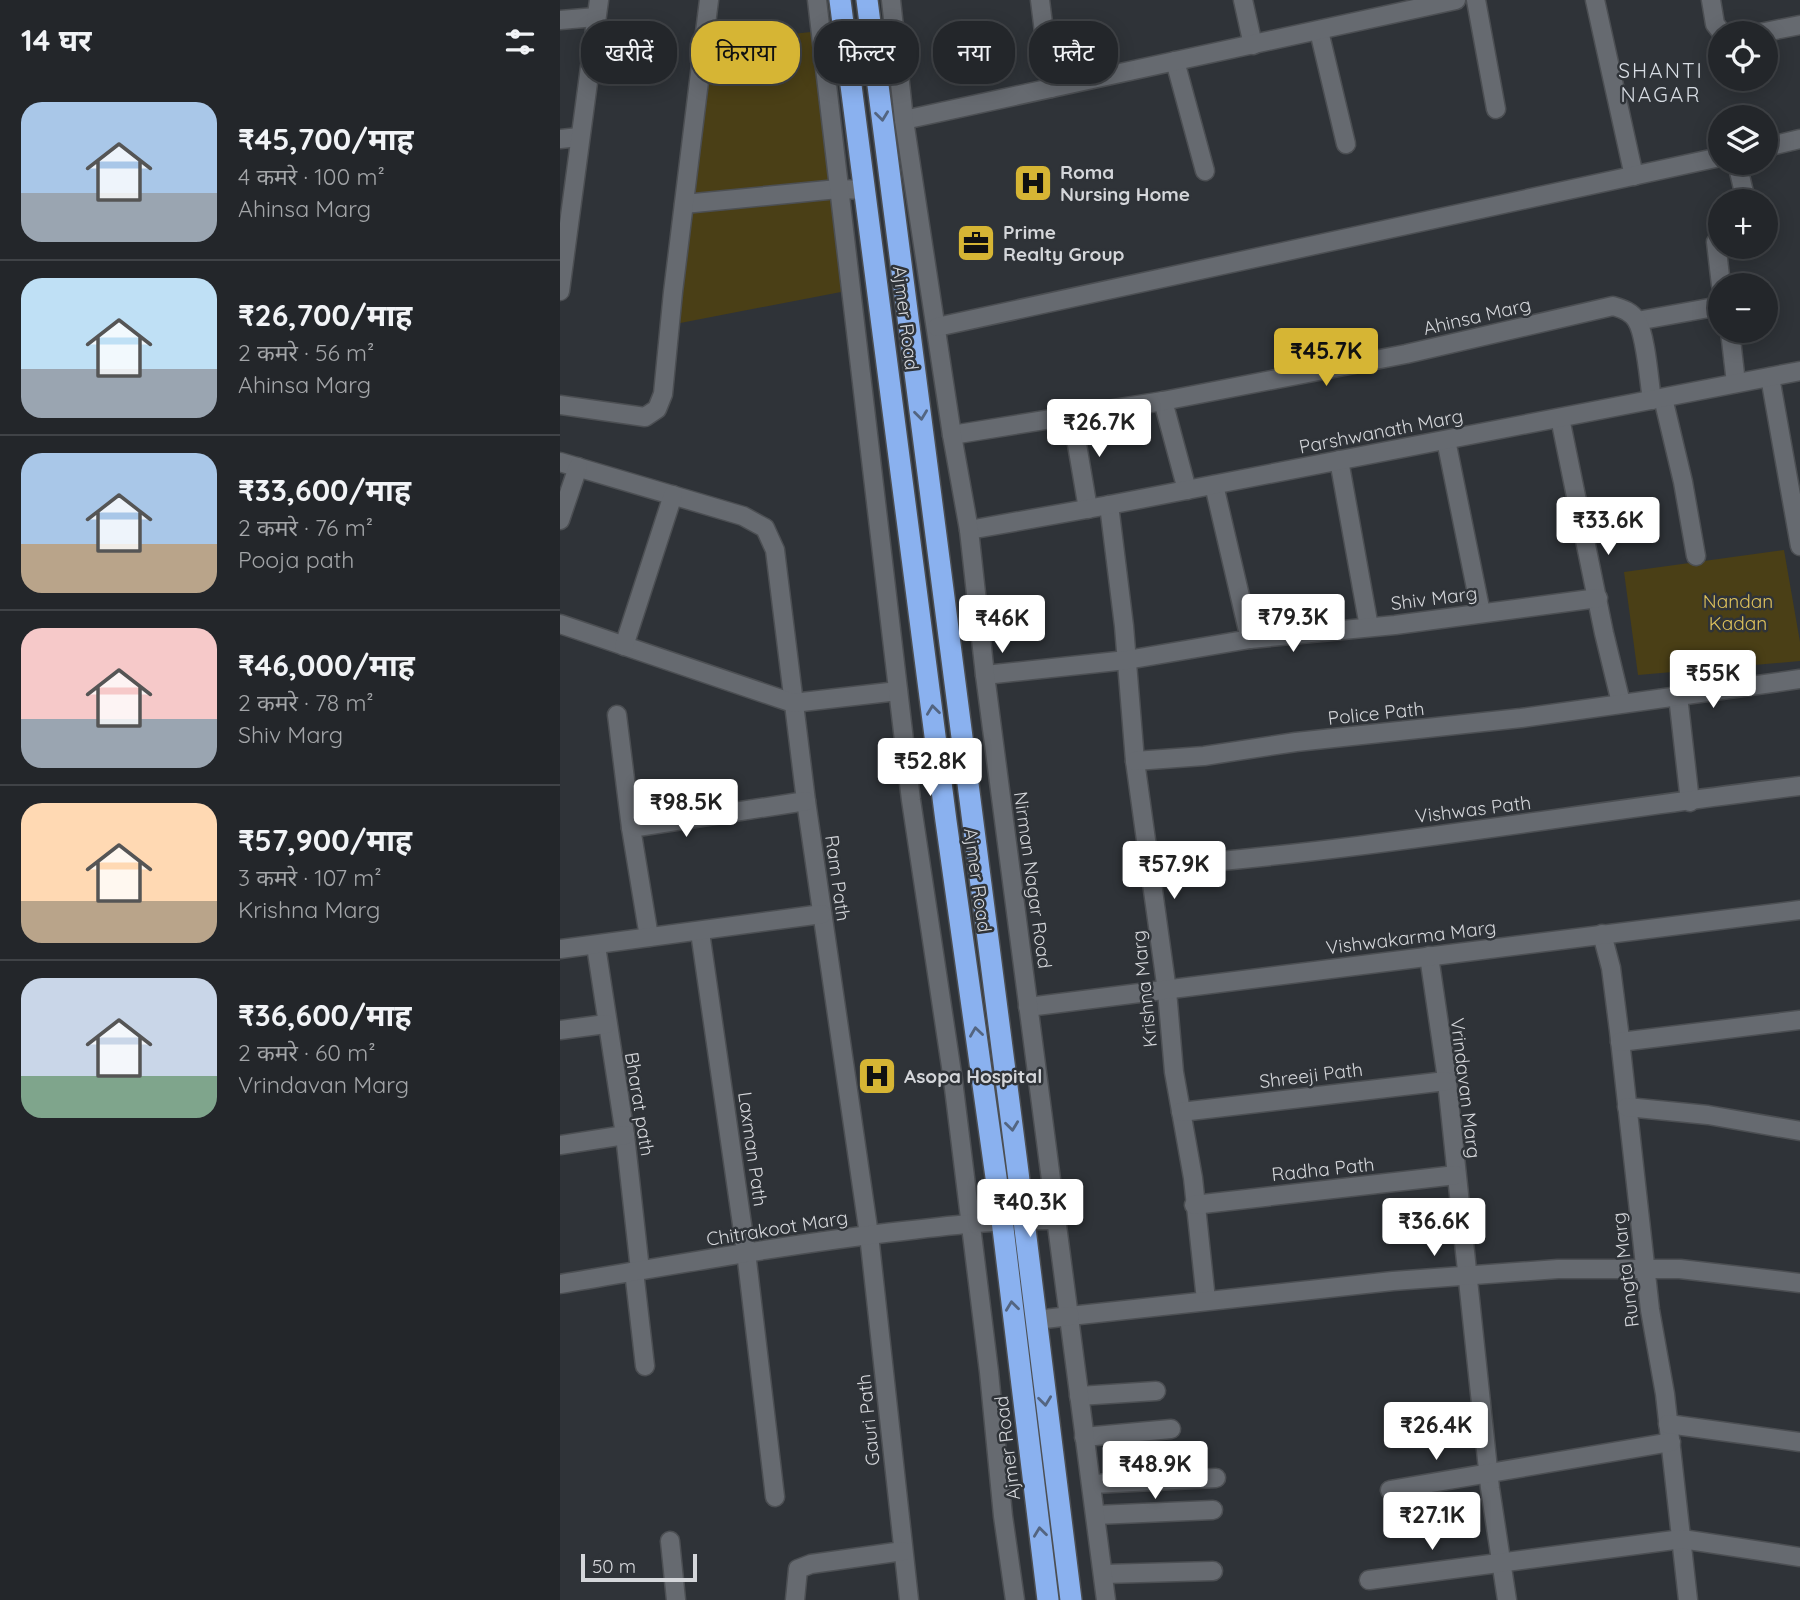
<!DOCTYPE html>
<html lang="hi">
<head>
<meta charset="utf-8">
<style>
  :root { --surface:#23262a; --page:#2f3236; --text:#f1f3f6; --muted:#a3a5a8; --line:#404347; --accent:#d6b534 }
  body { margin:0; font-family:Quicksand,"Noto Sans Devanagari",sans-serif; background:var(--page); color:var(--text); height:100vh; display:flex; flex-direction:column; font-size:26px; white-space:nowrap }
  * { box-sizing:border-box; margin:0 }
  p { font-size:23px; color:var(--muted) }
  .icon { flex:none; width:38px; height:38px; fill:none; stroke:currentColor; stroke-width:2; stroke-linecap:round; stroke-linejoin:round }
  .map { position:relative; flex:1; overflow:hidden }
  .side { display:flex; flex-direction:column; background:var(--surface); width:560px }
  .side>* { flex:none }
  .banner { position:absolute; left:21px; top:21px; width:665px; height:63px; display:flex; gap:14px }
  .buttons { position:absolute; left:1148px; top:21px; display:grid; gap:14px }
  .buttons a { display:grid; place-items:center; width:70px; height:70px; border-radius:50%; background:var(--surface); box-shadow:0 4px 18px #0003,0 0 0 2px var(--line); font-size:35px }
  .scale { position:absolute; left:21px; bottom:18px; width:116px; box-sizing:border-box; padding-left:7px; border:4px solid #d4d6da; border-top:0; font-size:19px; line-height:24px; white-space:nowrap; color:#d4d6da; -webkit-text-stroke:5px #2f3338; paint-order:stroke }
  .price { position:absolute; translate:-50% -60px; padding:0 16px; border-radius:7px; background:#fff; color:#222; font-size:23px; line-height:46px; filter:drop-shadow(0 2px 4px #0008) }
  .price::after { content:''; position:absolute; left:50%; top:42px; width:21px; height:16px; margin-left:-10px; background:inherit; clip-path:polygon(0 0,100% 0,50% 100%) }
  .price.selected { background:var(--accent); color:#111 }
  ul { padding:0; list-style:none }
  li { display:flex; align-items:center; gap:21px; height:175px; padding:0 21px }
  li+li { border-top:2px solid var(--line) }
  li span { display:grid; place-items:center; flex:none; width:196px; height:140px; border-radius:21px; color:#555 }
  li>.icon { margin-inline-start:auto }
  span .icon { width:84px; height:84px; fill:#fffc; stroke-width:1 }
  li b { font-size:30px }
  h2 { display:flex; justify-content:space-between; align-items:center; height:84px; padding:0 21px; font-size:30px }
  .tag { padding:0 24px; border-radius:28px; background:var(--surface); box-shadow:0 4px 18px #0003,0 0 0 2px var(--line); font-size:24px; line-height:63px }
  .tag.selected { background:var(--accent); color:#111 }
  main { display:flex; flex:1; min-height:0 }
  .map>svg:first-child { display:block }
  .green { fill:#4a3f16 }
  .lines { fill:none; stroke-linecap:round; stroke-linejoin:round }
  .street-casing { stroke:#4c4f53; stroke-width:21 }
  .secondary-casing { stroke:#4c4f53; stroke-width:21 }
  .highway-casing { stroke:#4c4f53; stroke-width:24 }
  .street { stroke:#666a70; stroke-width:18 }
  .secondary { stroke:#666a70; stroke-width:18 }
  .highway { stroke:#8ab1ef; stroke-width:21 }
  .oneway { stroke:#536581 }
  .labels { text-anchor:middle; stroke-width:5; stroke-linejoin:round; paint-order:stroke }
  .poi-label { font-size:19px; font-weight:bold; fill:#d4d6da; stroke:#2f3338; text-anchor:start }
  .street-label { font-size:19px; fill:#d4d6da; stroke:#2f3338 }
  .park-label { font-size:19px; fill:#e0c35c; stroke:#2f3338 }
  .neighbourhood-label { font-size:21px; letter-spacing:2px; fill:#d7dce3; stroke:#2f3338 }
</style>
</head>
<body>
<main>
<section class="side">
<h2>14 घर<svg class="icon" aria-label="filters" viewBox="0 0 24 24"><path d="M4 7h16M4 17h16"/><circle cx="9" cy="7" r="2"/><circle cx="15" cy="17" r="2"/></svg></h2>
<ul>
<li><span style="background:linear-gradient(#a9c7e8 65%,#9aa5b1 0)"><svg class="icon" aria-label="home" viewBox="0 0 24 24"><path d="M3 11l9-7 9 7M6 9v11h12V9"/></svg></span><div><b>₹45,700/माह</b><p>4 कमरे · 100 m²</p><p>Ahinsa Marg</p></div></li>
<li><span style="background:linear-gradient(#bfe0f5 65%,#9aa5b1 0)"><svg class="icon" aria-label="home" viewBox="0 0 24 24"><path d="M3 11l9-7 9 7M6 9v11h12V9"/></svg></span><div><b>₹26,700/माह</b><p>2 कमरे · 56 m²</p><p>Ahinsa Marg</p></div></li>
<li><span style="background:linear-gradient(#a9c7e8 65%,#b9a48a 0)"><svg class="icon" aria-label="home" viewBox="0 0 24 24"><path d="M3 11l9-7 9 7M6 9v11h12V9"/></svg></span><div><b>₹33,600/माह</b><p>2 कमरे · 76 m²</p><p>Pooja path</p></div></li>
<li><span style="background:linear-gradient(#f6c9c9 65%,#9aa5b1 0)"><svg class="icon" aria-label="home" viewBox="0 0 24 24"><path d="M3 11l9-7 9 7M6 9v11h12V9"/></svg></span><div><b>₹46,000/माह</b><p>2 कमरे · 78 m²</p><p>Shiv Marg</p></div></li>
<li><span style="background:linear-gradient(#ffd9b3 70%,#b9a48a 0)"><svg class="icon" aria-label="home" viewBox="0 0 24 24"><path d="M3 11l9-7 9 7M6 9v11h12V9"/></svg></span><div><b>₹57,900/माह</b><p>3 कमरे · 107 m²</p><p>Krishna Marg</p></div></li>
<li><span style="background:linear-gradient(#c9d6e8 70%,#7fa58c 0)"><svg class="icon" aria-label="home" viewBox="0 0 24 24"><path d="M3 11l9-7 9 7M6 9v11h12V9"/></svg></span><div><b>₹36,600/माह</b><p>2 कमरे · 60 m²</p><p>Vrindavan Marg</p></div></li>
</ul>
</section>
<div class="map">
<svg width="1240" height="1600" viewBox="0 0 1240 1600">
  <rect width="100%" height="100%" fill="#2f3338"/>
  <!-- green -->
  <g class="green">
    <path d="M 261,31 L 281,292 L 110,325 L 144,43 Z"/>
    <path d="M 1224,550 L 1240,642 L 1240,661 L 1078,675 L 1064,572 Z"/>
  </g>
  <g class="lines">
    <!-- street casing -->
    <g class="street-casing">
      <g id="street">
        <path d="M 480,0 L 491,88"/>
        <path d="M 683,0 L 693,45"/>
        <path d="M 916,0 L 936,109"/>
        <path d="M 1035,0 L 1074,176"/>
        <path d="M 1151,0 L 1155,24 L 1162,33"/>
        <path d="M 0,20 L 36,17"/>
        <path d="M 759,31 L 786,144"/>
        <path d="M 1200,33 L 1240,25"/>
        <path d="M 615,61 L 645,171"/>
        <path d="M 344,120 L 896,0"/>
        <path d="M 0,139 L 19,137"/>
        <path d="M 1177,163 L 1186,201"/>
        <path d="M 124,204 L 278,189 L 305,190"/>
        <path d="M 1156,242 L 1161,285"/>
        <path d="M 0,291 L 39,0"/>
        <path d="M 1077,321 L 1160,306"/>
        <path d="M 1170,331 L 1176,383"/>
        <path d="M 1210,377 L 1240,546"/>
        <path d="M 1103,398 L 1123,482 L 1136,556"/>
        <path d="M 603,401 L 627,490"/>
        <path d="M 0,405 L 85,417 L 97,409 L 103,394 L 113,292 L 149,0"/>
        <path d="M 512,415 L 528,509"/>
        <path d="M 1000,418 L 1044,633 L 1061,703"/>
        <path d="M 392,435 L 603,401 L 846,354 L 1053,306 C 1063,309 1072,312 1077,321 C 1086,336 1089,381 1092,400"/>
        <path d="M 886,440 L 921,613"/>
        <path d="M 779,460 L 809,627"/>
        <path d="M 0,462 L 183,516 L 205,528 L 215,550 L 246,801 L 309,1235 L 349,1600"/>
        <path d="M 654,485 L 690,639"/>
        <path d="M 549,505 L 564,626 L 575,761 L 607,991 L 614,1072 L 633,1178 L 646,1300"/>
        <path d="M 0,520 L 18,467"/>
        <path d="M 409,530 L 549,505 L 1240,371"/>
        <path d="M 0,624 L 233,703 L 338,691"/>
        <path d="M 64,646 L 113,495"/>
        <path d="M 425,675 L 567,660 L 690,639 L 835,625 L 1038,598"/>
        <path d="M 1118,696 L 1130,802"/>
        <path d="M 57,715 L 71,828"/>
        <path d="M 575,761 L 644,756 L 736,742 L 961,718 L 1240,679"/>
        <path d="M 590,867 C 808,851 1023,812 1240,786"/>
        <path d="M 140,932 L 186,1252 L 215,1497"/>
        <path d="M 1042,934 L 1051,968 L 1059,1031 L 1090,1310 L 1105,1394 L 1128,1600"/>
        <path d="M 89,937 L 71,828 L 246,801"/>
        <path d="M 36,946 L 65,1135 L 80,1270"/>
        <path d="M 0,949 L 262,914"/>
        <path d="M 869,956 L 886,1072 L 930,1488 L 947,1600"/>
        <path d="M 468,1007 L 1240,910"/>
        <path d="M 0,1030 L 46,1024"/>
        <path d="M 1060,1042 L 1240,1020"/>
        <path d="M 1067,1107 L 1148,1115 L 1240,1131"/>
        <path d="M 621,1112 L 886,1081"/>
        <path d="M 0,1145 L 65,1135"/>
        <path d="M 634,1205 L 896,1175"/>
        <path d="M 74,1271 L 85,1366"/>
        <path d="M 510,1316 L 833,1281 L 998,1269 L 1120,1269 L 1240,1283"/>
        <path d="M 519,1396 L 596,1391"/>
        <path d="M 1108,1424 L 1240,1442"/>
        <path d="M 524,1437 L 611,1429"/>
        <path d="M 532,1484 L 656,1478"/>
        <path d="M 830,1490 L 1111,1442"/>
        <path d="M 536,1515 L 653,1510"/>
        <path d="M 110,1541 L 116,1600"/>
        <path d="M 544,1574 L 653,1571"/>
        <path d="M 809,1580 L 1122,1539 L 1240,1557"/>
        <path d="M 235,1600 L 238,1569 L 251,1564 L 343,1551"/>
      </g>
    </g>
    <!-- secondary casing -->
    <g class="secondary-casing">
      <g id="secondary">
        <path d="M 257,0 L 351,800 L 393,1080 L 429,1372 L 443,1516 L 455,1600"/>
        <path d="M 331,0 L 344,120 L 392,435 L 409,530 L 425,675 L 546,1600"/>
        <path d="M 1206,147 L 1240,139"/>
        <path d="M 377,327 L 1160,157"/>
        <path d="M 0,1284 C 114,1265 228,1244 343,1231 C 394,1225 445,1219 497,1220"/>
        <path d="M 476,1320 L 510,1316"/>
      </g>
    </g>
    <!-- highway casing -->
    <g class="highway-casing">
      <g id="highway">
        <path d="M 280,0 L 386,821 L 442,1220 L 488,1600"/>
        <path d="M 307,0 L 457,1164 L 511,1600"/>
      </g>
    </g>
    <!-- street -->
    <use href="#street" class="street"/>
    <!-- secondary -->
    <use href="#secondary" class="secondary"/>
    <!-- highway -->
    <use href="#highway" class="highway"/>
  </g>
  <!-- one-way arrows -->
  <defs><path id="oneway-chevron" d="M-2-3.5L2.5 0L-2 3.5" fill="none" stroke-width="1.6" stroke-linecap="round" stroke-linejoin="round" transform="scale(1.75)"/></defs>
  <g class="oneway">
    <use href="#oneway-chevron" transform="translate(322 116) rotate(83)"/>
    <use href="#oneway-chevron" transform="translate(361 415) rotate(83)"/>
    <use href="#oneway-chevron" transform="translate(373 710) rotate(-97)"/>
    <use href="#oneway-chevron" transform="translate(416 1032) rotate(-98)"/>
    <use href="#oneway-chevron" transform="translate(452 1126) rotate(83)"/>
    <use href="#oneway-chevron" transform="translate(452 1306) rotate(-97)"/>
    <use href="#oneway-chevron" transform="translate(485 1401) rotate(83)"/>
    <use href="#oneway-chevron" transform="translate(480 1532) rotate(-97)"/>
  </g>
  <!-- icons -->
  <defs>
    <g id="hospital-square" transform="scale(2.0125)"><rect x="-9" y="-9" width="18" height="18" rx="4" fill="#d6b534" stroke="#2f3338"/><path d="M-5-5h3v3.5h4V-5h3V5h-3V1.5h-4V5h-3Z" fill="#111"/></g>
    <g id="office-square" transform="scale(2.0125)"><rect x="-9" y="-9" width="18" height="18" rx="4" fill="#d6b534" stroke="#2f3338"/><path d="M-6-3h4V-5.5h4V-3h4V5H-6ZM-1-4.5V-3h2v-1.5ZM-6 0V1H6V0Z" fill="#111"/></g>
  </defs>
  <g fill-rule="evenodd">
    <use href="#hospital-square" x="473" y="183"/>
    <use href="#office-square" x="416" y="243"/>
    <use href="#hospital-square" x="317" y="1076"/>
  </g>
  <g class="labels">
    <!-- poi labels -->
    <g class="poi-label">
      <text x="500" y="179">Roma<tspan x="500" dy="22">Nursing Home</tspan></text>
      <text x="443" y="239">Prime<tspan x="443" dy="22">Realty Group</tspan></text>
      <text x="344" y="1083">Asopa Hospital</text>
    </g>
    <!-- street labels -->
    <g class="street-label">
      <text transform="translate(917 316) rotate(-13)" y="7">Ahinsa Marg</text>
      <text transform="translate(346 318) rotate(83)" y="7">Ajmer Road</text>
      <text transform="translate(821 431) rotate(-11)" y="7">Parshwanath Marg</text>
      <text transform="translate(874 598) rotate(-7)" y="7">Shiv Marg</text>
      <text transform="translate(816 713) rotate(-6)" y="7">Police Path</text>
      <text transform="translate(913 809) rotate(-7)" y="7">Vishwas Path</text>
      <text transform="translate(278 878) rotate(82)" y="7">Ram Path</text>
      <text transform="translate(418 880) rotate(82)" y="7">Ajmer Road</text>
      <text transform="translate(473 880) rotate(82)" y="7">Nirman Nagar Road</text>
      <text transform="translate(851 937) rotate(-7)" y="7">Vishwakarma Marg</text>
      <text transform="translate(584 989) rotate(-96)" y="7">Krishna Marg</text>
      <text transform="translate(751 1075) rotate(-7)" y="7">Shreeji Path</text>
      <text transform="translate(906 1088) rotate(83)" y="7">Vrindavan Marg</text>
      <text transform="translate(80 1104) rotate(81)" y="7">Bharat path</text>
      <text transform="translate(193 1149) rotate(82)" y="7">Laxman Path</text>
      <text transform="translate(763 1169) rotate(-6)" y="7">Radha Path</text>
      <text transform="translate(217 1228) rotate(-9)" y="7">Chitrakoot Marg</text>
      <text transform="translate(1065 1270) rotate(-97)" y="7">Rungta Marg</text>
      <text transform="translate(308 1420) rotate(-96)" y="7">Gauri Path</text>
      <text transform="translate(447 1448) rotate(-97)" y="7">Ajmer Road</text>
    </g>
    <!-- park labels -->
    <g class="park-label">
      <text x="1178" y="608">Nandan<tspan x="1178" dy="22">Kadan</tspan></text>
    </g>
    <!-- neighbourhood labels -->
    <g class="neighbourhood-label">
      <text x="1101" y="78">SHANTI<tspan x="1101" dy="24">NAGAR</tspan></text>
    </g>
  </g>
</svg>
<div class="buttons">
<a><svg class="icon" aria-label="locate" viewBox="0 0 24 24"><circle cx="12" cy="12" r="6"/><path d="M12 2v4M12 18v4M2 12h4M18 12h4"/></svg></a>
<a><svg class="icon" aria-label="layers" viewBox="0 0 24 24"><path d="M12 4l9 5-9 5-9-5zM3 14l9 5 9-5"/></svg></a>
<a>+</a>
<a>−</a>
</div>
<div class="scale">50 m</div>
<b class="price selected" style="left:766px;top:388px">₹45.7K</b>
<b class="price" style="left:539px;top:459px">₹26.7K</b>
<b class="price" style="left:1048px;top:557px">₹33.6K</b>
<b class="price" style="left:733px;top:654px">₹79.3K</b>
<b class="price" style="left:442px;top:655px">₹46K</b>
<b class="price" style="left:1153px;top:710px">₹55K</b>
<b class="price" style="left:370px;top:798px">₹52.8K</b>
<b class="price" style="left:126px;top:839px">₹98.5K</b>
<b class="price" style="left:614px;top:901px">₹57.9K</b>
<b class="price" style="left:470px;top:1239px">₹40.3K</b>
<b class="price" style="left:874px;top:1258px">₹36.6K</b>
<b class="price" style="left:876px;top:1462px">₹26.4K</b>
<b class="price" style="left:595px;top:1501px">₹48.9K</b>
<b class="price" style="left:872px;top:1552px">₹27.1K</b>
<div class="banner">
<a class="tag">खरीदें</a>
<a class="tag selected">किराया</a>
<a class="tag">फ़िल्टर</a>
<a class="tag">नया</a>
<a class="tag">फ़्लैट</a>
</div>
</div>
</main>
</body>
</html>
